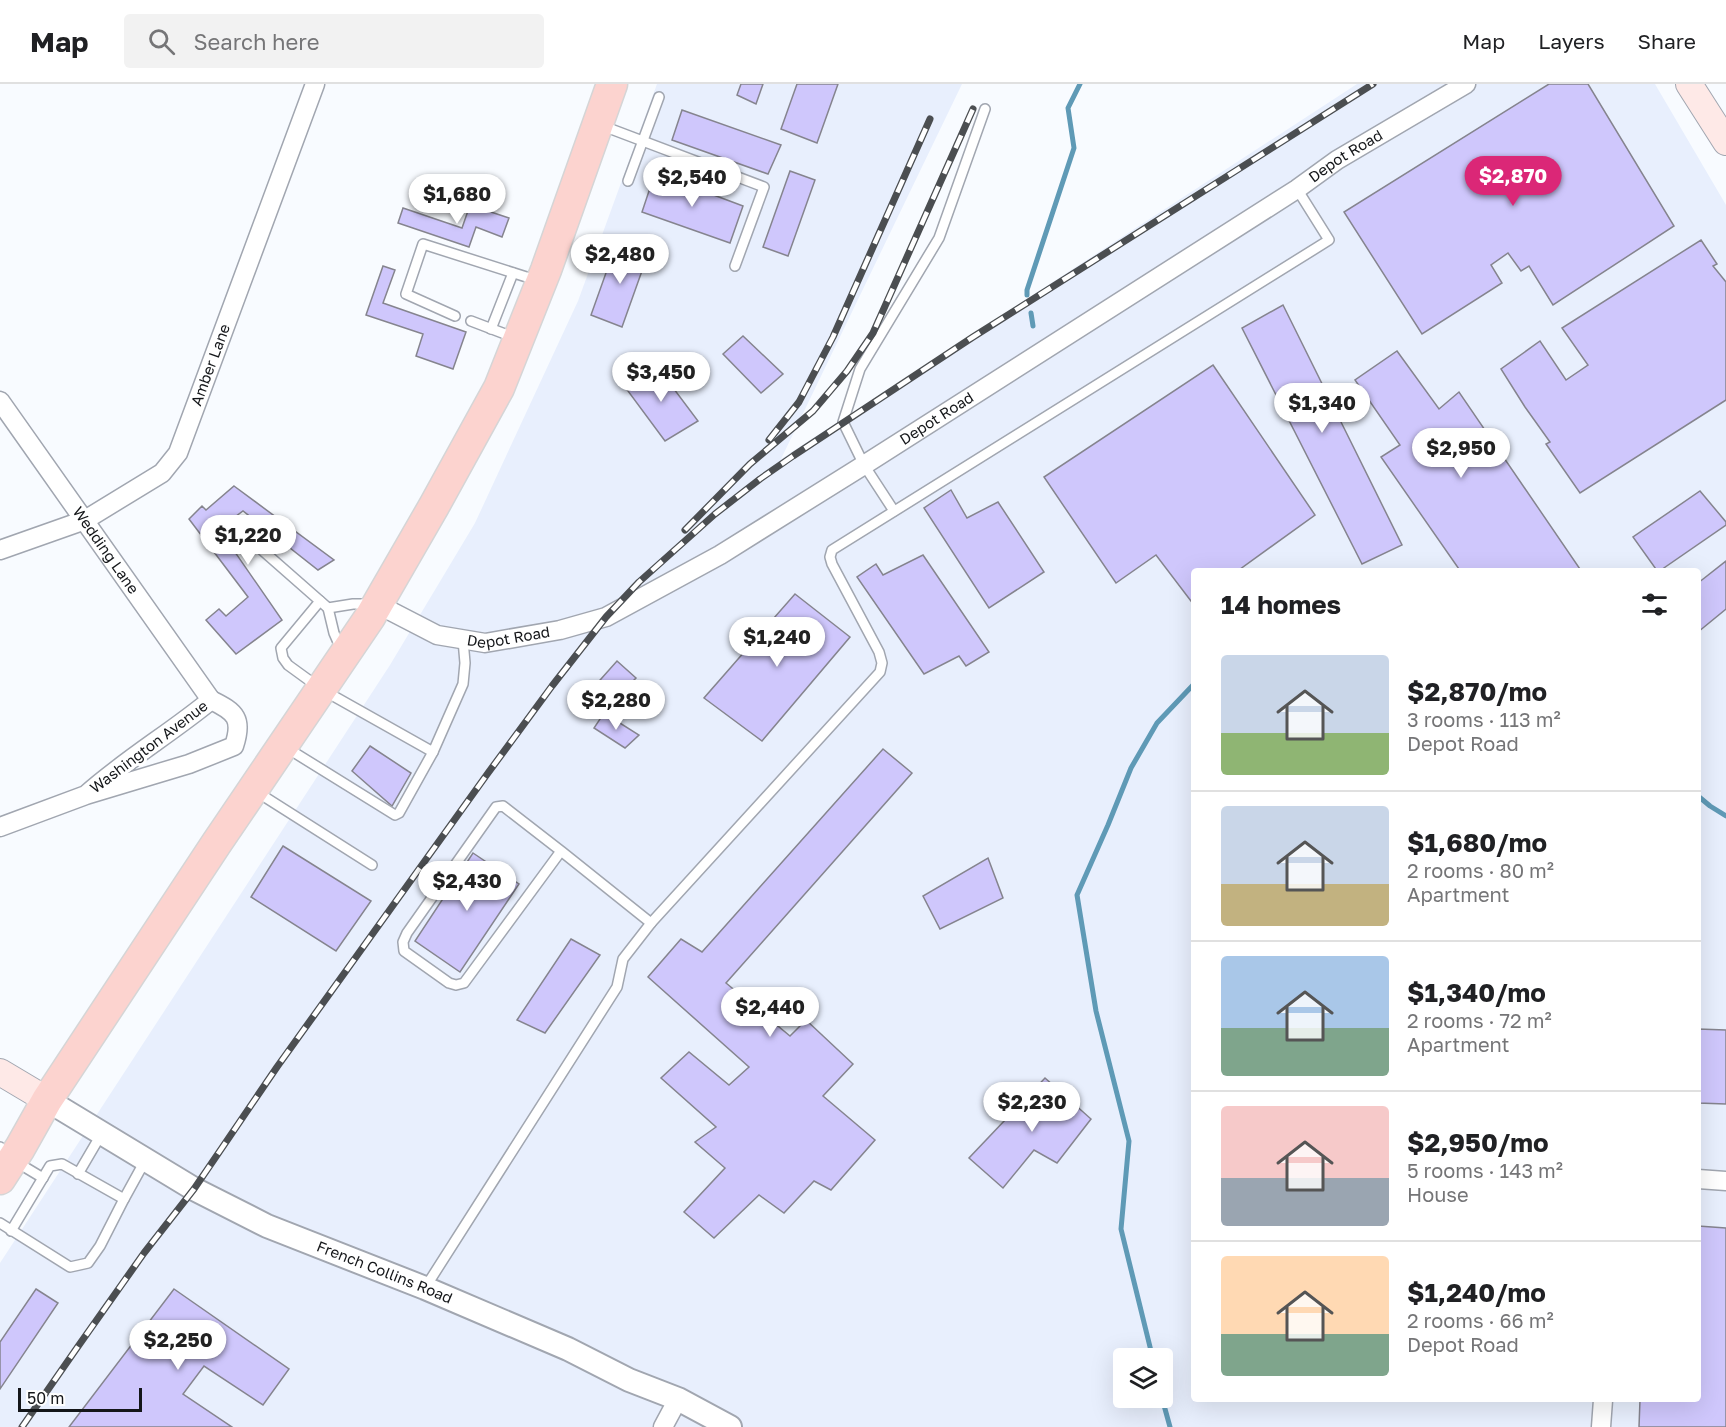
<!DOCTYPE html>
<html lang="en">
<head>
<meta charset="utf-8">
<style>
  :root { --surface:#fff; --page:#f2f2f2; --text:#202124; --muted:#757577; --line:#e0e0e0; --accent:#db2777 }
  body { margin:0; font-family:"Golos Text",sans-serif; background:var(--page); color:var(--text); height:100vh; display:flex; flex-direction:column; font-size:22px; white-space:nowrap }
  * { box-sizing:border-box; margin:0 }
  p { font-size:20px; color:var(--muted) }
  .icon { flex:none; width:33px; height:33px; fill:none; stroke:currentColor; stroke-width:2; stroke-linecap:round; stroke-linejoin:round }
  .map { position:relative; flex:1; overflow:hidden }
  .drawer { position:absolute; left:1191px; top:484px; width:510px; height:834px; display:flex; flex-direction:column; background:var(--surface); border-radius:6px; box-shadow:0 6px 24px #0002 }
  .drawer>* { flex:none }
  .buttons { position:absolute; left:1113px; top:1264px; display:grid; gap:12px }
  .buttons a { display:grid; place-items:center; width:60px; height:60px; border-radius:6px; background:var(--surface); box-shadow:0 6px 24px #0002; font-size:30px }
  .scale { position:absolute; left:18px; bottom:15px; width:124px; box-sizing:border-box; padding-left:6px; border:3px solid #141619; border-top:0; font-size:16px; line-height:21px; white-space:nowrap; color:#141619; -webkit-text-stroke:4px #fff; paint-order:stroke }
  .price { position:absolute; translate:-50% -51px; padding:0 14px; border-radius:21px; background:#fff; color:#222; font-size:20px; line-height:39px; filter:drop-shadow(0 2px 3px #0008) }
  .price::after { content:''; position:absolute; left:50%; top:36px; width:18px; height:14px; margin-left:-9px; background:inherit; clip-path:polygon(0 0,100% 0,50% 100%) }
  .price.active { background:var(--accent); color:#fff }
  ul { padding:0; list-style:none }
  li { display:flex; align-items:center; gap:18px; height:150px; padding:0 30px }
  li+li { border-top:2px solid var(--line) }
  li span { display:grid; place-items:center; flex:none; width:168px; height:120px; border-radius:6px; color:#555 }
  li>.icon { margin-inline-start:auto }
  span .icon { width:72px; height:72px; fill:#fffc; stroke-width:1 }
  li b { font-size:26px }
  h2 { display:flex; justify-content:space-between; align-items:center; height:72px; padding:0 30px; font-size:26px }
  header { display:flex; align-items:center; gap:36px; box-sizing:border-box; height:84px; padding:0 30px; background:var(--surface); border-bottom:2px solid var(--line) }
  header strong { font-size:28px }
  nav { display:flex; gap:33px; margin-inline-start:auto; font-size:21px }
  .search { width:420px; height:54px; background:var(--page); display:flex; align-items:center; gap:15px; box-sizing:border-box; padding:0 21px; border-radius:6px; color:var(--muted); font-size:22px }
  .map>svg:first-child { display:block }
  .built { fill:#e8effd; fill-rule:evenodd }
  .lines { fill:none; stroke-linecap:round; stroke-linejoin:round }
  .stream { stroke:#5f9ab6; stroke-width:5 }
  .building { fill:#cfc7fc; stroke:#85848e; stroke-width:1.5 }
  .service-casing { stroke:#a1a6b0; stroke-width:12 }
  .minor-casing { stroke:#a1a6b0; stroke-width:21 }
  .tertiary-casing { stroke:#a1a6b0; stroke-width:26 }
  .secondary-casing { stroke:#a1a6b0; stroke-width:28 }
  .primary-casing { stroke:#d5d5d6; stroke-width:33 }
  .service { stroke:#fff; stroke-width:9 }
  .minor { stroke:#fff; stroke-width:18 }
  .tertiary { stroke:#fff; stroke-width:22 }
  .secondary { stroke:#fee9e7; stroke-width:26 }
  .primary { stroke:#fcd3cf; stroke-width:30 }
  .rail-casing { stroke:#4b4e51; stroke-width:7 }
  .rail { stroke:#fff; stroke-width:4.5; stroke-dasharray:14; stroke-linecap:butt }
  .labels { text-anchor:middle; stroke-width:6; stroke-linejoin:round; paint-order:stroke }
  .street-label { font-size:15px; fill:#141619; stroke:#fff }
</style>
</head>
<body>
<header>
<strong>Map</strong>
<div class="search"><svg class="icon" aria-label="search" viewBox="0 0 24 24"><circle cx="10" cy="10" r="6"/><path d="M15 15l6 6"/></svg>Search here</div>
<nav><a>Map</a><a>Layers</a><a>Share</a></nav>
</header>
<div class="map">
<svg width="1726" height="1343" viewBox="0 0 1726 1343">
  <rect width="100%" height="100%" fill="#f8fbff"/>
  <!-- built -->
  <path class="built" d="M 657,0 L 962,0 L 781,375 L 1357,0 L 1655,0 L 1726,121 L 1726,1343 L 0,1343 L 0,1179 L 390,581 L 475,439 L 578,217 ZM 1194,488 L 1698,488 L 1698,1316 L 1194,1316 ZM 1124,1275 L 1162,1275 L 1162,1314 L 1124,1314 Z"/>
  <g class="lines">
    <!-- stream -->
    <g class="stream">
      <path d="M 1027,211 L 1027,206 L 1074,64 L 1068,24 L 1080,0"/>
      <path d="M 1031,229 L 1033,242"/>
      <path d="M 1698,712 L 1710,722 L 1726,732"/>
      <path d="M 1153,1275 L 1121,1145 L 1129,1057 L 1096,927 L 1077,811 L 1108,741 L 1131,684 L 1157,639 L 1194,600"/>
      <path d="M 1162,1314 L 1170,1343"/>
    </g>
  </g>
  <!-- building -->
  <g class="building">
    <path d="M 741,0 L 763,0 L 756,20 L 737,11 Z"/>
    <path d="M 797,0 L 838,0 L 817,59 L 781,45 Z"/>
    <path d="M 1549,0 L 1588,0 L 1674,142 L 1553,221 L 1529,182 L 1521,187 L 1508,169 L 1491,181 L 1502,199 L 1422,250 L 1344,128 Z"/>
    <path d="M 682,26 L 781,61 L 768,90 L 672,56 Z"/>
    <path d="M 790,87 L 815,96 L 788,172 L 763,163 Z"/>
    <path d="M 655,89 L 743,122 L 730,159 L 642,128 Z"/>
    <path d="M 470,121 L 509,134 L 502,153 L 476,143 L 469,163 L 398,139 L 403,124 L 462,144 Z"/>
    <path d="M 1701,156 L 1717,180 L 1713,182 L 1726,198 L 1726,316 L 1580,409 L 1546,360 L 1550,358 L 1525,323 L 1501,285 L 1540,257 L 1566,296 L 1588,281 L 1562,244 Z"/>
    <path d="M 617,158 L 648,170 L 622,243 L 591,231 Z"/>
    <path d="M 383,182 L 395,186 L 383,219 L 466,248 L 453,285 L 416,272 L 423,250 L 366,231 Z"/>
    <path d="M 1283,221 L 1402,461 L 1362,480 L 1242,244 Z"/>
    <path d="M 743,252 L 783,290 L 761,309 L 723,270 Z"/>
    <path d="M 1397,267 L 1439,325 L 1459,308 L 1582,488 L 1461,488 L 1381,373 L 1400,361 L 1355,296 Z"/>
    <path d="M 656,281 L 698,337 L 665,357 L 625,303 Z"/>
    <path d="M 1213,281 L 1315,431 L 1236,488 L 1194,488 L 1194,521 L 1156,471 L 1116,499 L 1044,393 Z"/>
    <path d="M 234,402 L 334,476 L 318,486 L 243,427 L 219,445 L 282,536 L 236,570 L 206,536 L 219,525 L 226,532 L 248,513 L 189,435 L 202,422 L 206,426 Z"/>
    <path d="M 951,406 L 967,434 L 998,418 L 1044,488 L 989,524 L 924,424 Z"/>
    <path d="M 1700,407 L 1726,438 L 1726,441 L 1658,488 L 1633,453 Z"/>
    <path d="M 923,471 L 989,568 L 966,582 L 959,572 L 924,590 L 857,493 L 876,480 L 883,491 Z"/>
    <path d="M 1726,477 L 1726,525 L 1698,548 L 1698,499 Z"/>
    <path d="M 795,510 L 850,553 L 762,657 L 704,614 Z"/>
    <path d="M 617,577 L 636,594 L 611,619 L 593,604 Z"/>
    <path d="M 604,629 L 639,651 L 625,664 L 594,644 Z"/>
    <path d="M 370,662 L 411,689 L 392,722 L 352,687 Z"/>
    <path d="M 883,665 L 912,689 L 726,899 L 790,952 L 806,936 L 853,980 L 823,1012 L 875,1056 L 831,1106 L 814,1097 L 784,1129 L 759,1111 L 714,1154 L 684,1128 L 725,1084 L 695,1058 L 716,1043 L 661,994 L 689,968 L 729,1001 L 749,983 L 648,893 L 681,855 L 702,868 Z"/>
    <path d="M 283,762 L 371,817 L 336,867 L 251,813 Z"/>
    <path d="M 473,769 L 519,800 L 460,888 L 415,857 Z"/>
    <path d="M 988,774 L 1003,814 L 940,845 L 923,812 Z"/>
    <path d="M 571,855 L 600,871 L 545,949 L 517,936 Z"/>
    <path d="M 1698,945 L 1726,946 L 1726,1020 L 1698,1019 Z"/>
    <path d="M 1045,994 L 1091,1035 L 1057,1079 L 1034,1066 L 1003,1104 L 969,1074 Z"/>
    <path d="M 1698,1142 L 1726,1144 L 1726,1343 L 1639,1343 L 1640,1316 L 1698,1316 Z"/>
    <path d="M 36,1205 L 58,1219 L 0,1305 L 0,1258 Z"/>
    <path d="M 174,1205 L 289,1285 L 263,1321 L 204,1282 L 183,1310 L 232,1343 L 69,1343 Z"/>
  </g>
  <g class="lines">
    <!-- service casing -->
    <g class="service-casing">
      <g id="service">
        <path d="M 603,42 L 764,103 L 735,182"/>
        <path d="M 628,97 L 659,13"/>
        <path d="M 455,232 L 406,210 L 423,160 L 539,197"/>
        <path d="M 471,237 L 513,253"/>
        <path d="M 491,245 L 513,189"/>
        <path d="M 894,427 L 864,381 L 843,338 L 860,285 L 939,154 L 985,25"/>
        <path d="M 246,452 L 328,524 L 353,520 L 371,520"/>
        <path d="M 320,517 L 281,564 L 283,574 L 288,581 L 321,605 L 433,668 L 463,600 L 465,579 L 463,556"/>
        <path d="M 328,524 L 334,549 L 341,565"/>
        <path d="M 287,664 L 395,731 L 399,729 L 433,668"/>
        <path d="M 257,708 L 372,781"/>
        <path d="M 651,839 L 880,588 L 882,579 L 879,568 L 832,480 L 830,473 L 832,466 L 1329,156 L 1297,105"/>
        <path d="M 0,1063 L 13,1076 L 43,1094"/>
        <path d="M 78,1090 L 102,1049"/>
        <path d="M 0,1139 L 70,1183 L 88,1179 L 100,1162 L 124,1115 L 146,1075"/>
        <path d="M 11,1147 L 50,1082 L 62,1080 L 124,1115"/>
        <path d="M 425,1204 L 617,903 L 623,875 L 651,839 L 561,767 L 464,899 L 456,901 L 449,899 L 404,867 L 403,858 L 407,849 L 496,723 L 503,722 L 561,767"/>
      </g>
    </g>
    <!-- minor casing -->
    <g class="minor-casing">
      <g id="minor">
        <path id="s1" d="M 0,317 L 211,616"/>
        <path id="s2" d="M 0,466 L 85,436 L 162,389 L 178,369 L 315,0"/>
        <path id="s3" d="M 377,520 L 437,551 L 485,559 L 560,546 L 606,533 L 720,471 L 864,381 L 1297,105 L 1337,76 L 1466,0"/>
        <path d="M 0,743 L 86,711 L 189,680 L 234,662 C 243,635 236,628 211,616 C 171,649 125,676 86,711"/>
        <path d="M 1698,1095 L 1726,1097"/>
        <path d="M 663,1343 L 678,1315"/>
        <path d="M 1601,1343 L 1603,1316"/>
      </g>
    </g>
    <!-- tertiary casing -->
    <g class="tertiary-casing">
      <g id="tertiary">
        <path id="s4" d="M 47,1016 L 194,1105 L 267,1142 L 425,1204 L 568,1265 L 629,1296 L 678,1315 L 730,1343"/>
      </g>
    </g>
    <!-- secondary casing -->
    <g class="secondary-casing">
      <g id="secondary">
        <path d="M 1689,0 L 1726,58"/>
        <path d="M 0,988 L 47,1016"/>
      </g>
    </g>
    <!-- primary casing -->
    <g class="primary-casing">
      <path id="primary" d="M 0,1095 L 20,1064 L 47,1016 L 216,760 L 370,533 L 434,422 L 499,304 L 546,186 L 612,0"/>
    </g>
    <!-- service -->
    <use href="#service" class="service"/>
    <!-- minor -->
    <use href="#minor" class="minor"/>
    <!-- tertiary -->
    <use href="#tertiary" class="tertiary"/>
    <!-- secondary -->
    <use href="#secondary" class="secondary"/>
    <!-- primary -->
    <use href="#primary" class="primary"/>
    <!-- rail casing -->
    <g class="rail-casing">
      <g id="rail">
        <path d="M 769,356 L 799,318 L 833,253 L 930,35"/>
        <path d="M 685,446 L 750,380 L 813,327 L 847,287 L 873,249 L 973,25"/>
        <path d="M 22,1343 L 79,1261 L 144,1169 L 194,1105 L 277,983 L 488,689 L 552,602 L 606,533 L 639,498 L 715,430 L 760,395 L 793,372 L 973,253 L 1373,0"/>
      </g>
    </g>
    <!-- rail -->
    <use href="#rail" class="rail"/>
  </g>
  <g class="labels">
    <!-- street labels -->
    <g class="street-label">
      <text dy="5" stroke="none"><textPath href="#s3" startOffset="1112">Depot Road</textPath></text>
      <text dy="5" stroke="none"><textPath href="#s2" startOffset="300">Amber Lane</textPath></text>
      <text dy="5" stroke="none"><textPath href="#s3" startOffset="626">Depot Road</textPath></text>
      <text dy="5" stroke="none"><textPath href="#s1" startOffset="183">Wedding Lane</textPath></text>
      <text dy="5" stroke="none"><textPath href="#s3" startOffset="140">Depot Road</textPath></text>
      <text transform="translate(149 663) rotate(-37)" y="5">Washington Avenue</text>
      <text dy="5" stroke="none"><textPath href="#s4" startOffset="380">French Collins Road</textPath></text>
    </g>
  </g>
</svg>
<div class="buttons">
<a><svg class="icon" aria-label="layers" viewBox="0 0 24 24"><path d="M12 4l9 5-9 5-9-5zM3 14l9 5 9-5"/></svg></a>
</div>
<div class="scale">50 m</div>
<b class="price active" style="left:1513px;top:123px">$2,870</b>
<b class="price" style="left:692px;top:124px">$2,540</b>
<b class="price" style="left:457px;top:141px">$1,680</b>
<b class="price" style="left:620px;top:201px">$2,480</b>
<b class="price" style="left:661px;top:319px">$3,450</b>
<b class="price" style="left:1322px;top:350px">$1,340</b>
<b class="price" style="left:1461px;top:395px">$2,950</b>
<b class="price" style="left:248px;top:482px">$1,220</b>
<b class="price" style="left:777px;top:584px">$1,240</b>
<b class="price" style="left:616px;top:647px">$2,280</b>
<b class="price" style="left:467px;top:828px">$2,430</b>
<b class="price" style="left:770px;top:954px">$2,440</b>
<b class="price" style="left:1032px;top:1049px">$2,230</b>
<b class="price" style="left:178px;top:1287px">$2,250</b>
<section class="drawer">
<h2>14 homes<svg class="icon" aria-label="filters" viewBox="0 0 24 24"><path d="M4 7h16M4 17h16"/><circle cx="9" cy="7" r="2"/><circle cx="15" cy="17" r="2"/></svg></h2>
<ul>
<li><span style="background:linear-gradient(#c9d6e8 65%,#8fb573 0)"><svg class="icon" aria-label="home" viewBox="0 0 24 24"><path d="M3 11l9-7 9 7M6 9v11h12V9"/></svg></span><div><b>$2,870/mo</b><p>3 rooms · 113 m²</p><p>Depot Road</p></div></li>
<li><span style="background:linear-gradient(#c9d6e8 65%,#c2b280 0)"><svg class="icon" aria-label="home" viewBox="0 0 24 24"><path d="M3 11l9-7 9 7M6 9v11h12V9"/></svg></span><div><b>$1,680/mo</b><p>2 rooms · 80 m²</p><p>Apartment</p></div></li>
<li><span style="background:linear-gradient(#a9c7e8 60%,#7fa58c 0)"><svg class="icon" aria-label="home" viewBox="0 0 24 24"><path d="M3 11l9-7 9 7M6 9v11h12V9"/></svg></span><div><b>$1,340/mo</b><p>2 rooms · 72 m²</p><p>Apartment</p></div></li>
<li><span style="background:linear-gradient(#f6c9c9 60%,#9aa5b1 0)"><svg class="icon" aria-label="home" viewBox="0 0 24 24"><path d="M3 11l9-7 9 7M6 9v11h12V9"/></svg></span><div><b>$2,950/mo</b><p>5 rooms · 143 m²</p><p>House</p></div></li>
<li><span style="background:linear-gradient(#ffd9b3 65%,#7fa58c 0)"><svg class="icon" aria-label="home" viewBox="0 0 24 24"><path d="M3 11l9-7 9 7M6 9v11h12V9"/></svg></span><div><b>$1,240/mo</b><p>2 rooms · 66 m²</p><p>Depot Road</p></div></li>
</ul>
</section>
</div>
</body>
</html>
